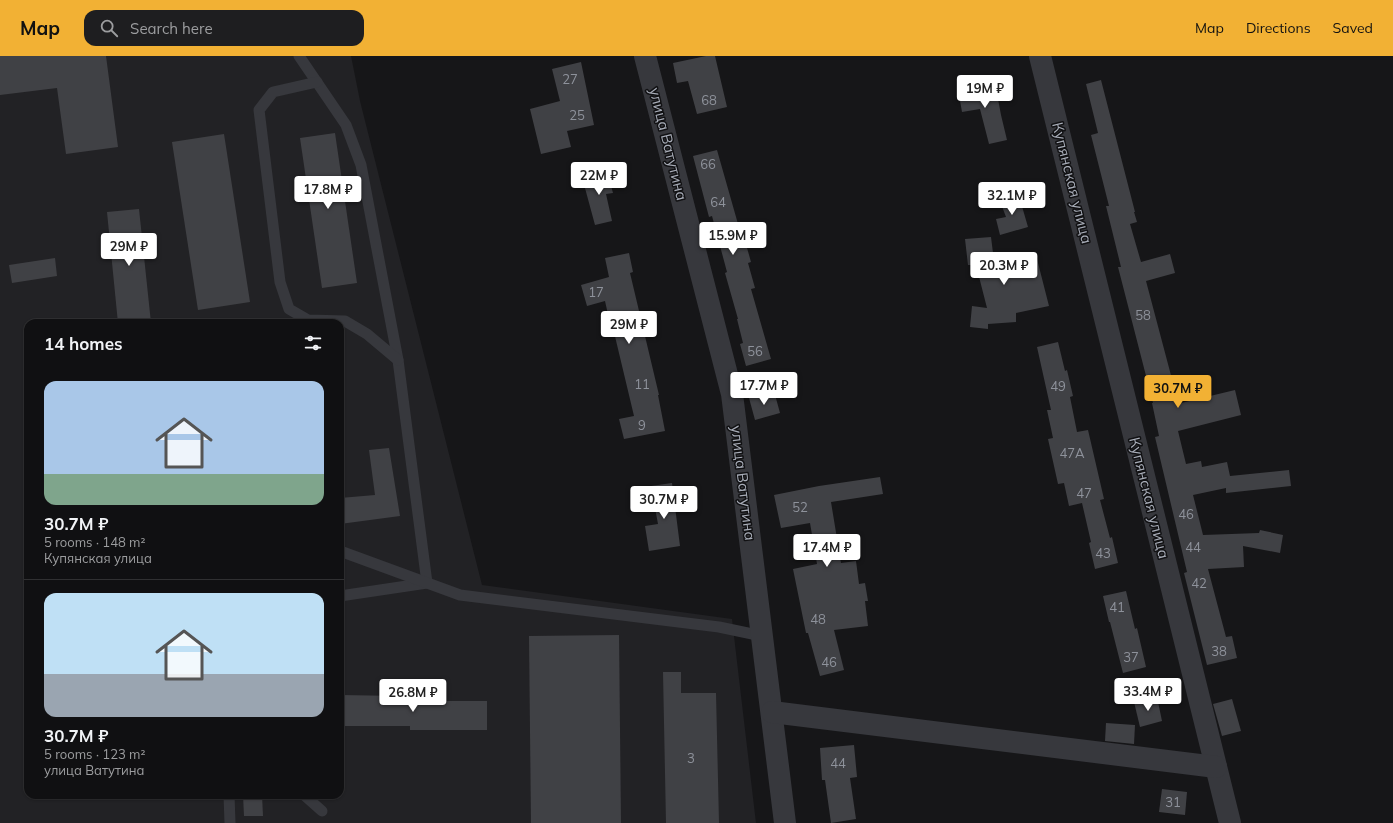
<!DOCTYPE html>
<html lang="en">
<head>
<meta charset="utf-8">
<style>
  :root { --surface:#101012; --page:#1e1e20; --text:#f1f3f6; --muted:#9c9d9f; --line:#303032; --accent:#f2b134 }
  body { margin:0; font-family:Mulish,sans-serif; background:var(--page); color:var(--text); height:100vh; display:flex; flex-direction:column; font-size:15px; white-space:nowrap }
  * { box-sizing:border-box; margin:0 }
  p { font-size:13px; color:var(--muted) }
  .icon { flex:none; width:22px; height:22px; fill:none; stroke:currentColor; stroke-width:2; stroke-linecap:round; stroke-linejoin:round }
  .map { position:relative; flex:1; overflow:hidden }
  .drawer { position:absolute; left:24px; top:263px; width:320px; height:480px; display:flex; flex-direction:column; background:var(--surface); border-radius:12px; box-shadow:0 1px 3px #0004,0 0 0 1px var(--line) }
  .drawer>* { flex:none }
  .price { position:absolute; translate:-50% -34px; padding:0 9px; border-radius:4px; background:#fff; color:#222; font-size:13px; line-height:26px; filter:drop-shadow(0 1px 2px #0008) }
  .price::after { content:''; position:absolute; left:50%; top:24px; width:12px; height:9px; margin-left:-6px; background:inherit; clip-path:polygon(0 0,100% 0,50% 100%) }
  .price.on { background:var(--accent); color:#111 }
  ul { padding:0; list-style:none }
  li { display:grid; align-content:center; gap:8px; height:212px; padding:0 20px }
  li+li { border-top:1px solid var(--line) }
  li span { display:grid; place-items:center; height:124px; border-radius:12px; color:#555 }
  li>.icon { margin-inline-start:auto }
  span .icon { width:72px; height:72px; fill:#fffc; stroke-width:1 }
  li b { font-size:17px }
  h2 { display:flex; justify-content:space-between; align-items:center; height:48px; padding:0 20px; font-size:17px }
  header { display:flex; align-items:center; gap:24px; box-sizing:border-box; height:56px; padding:0 20px; background:var(--accent); color:#111 }
  header strong { font-size:19px }
  nav { display:flex; gap:22px; margin-inline-start:auto; font-size:14px }
  .search { width:280px; height:36px; background:var(--page); display:flex; align-items:center; gap:10px; box-sizing:border-box; padding:0 14px; border-radius:12px; color:var(--muted); font-size:15px }
  .map>svg:first-child { display:block }
  .built { fill:#222225; fill-rule:evenodd }
  .building { fill:#404145 }
  .lines { fill:none; stroke-linecap:round; stroke-linejoin:round }
  .lane { stroke:#37383d; stroke-width:11 }
  .street { stroke:#37383d; stroke-width:22 }
  .labels { text-anchor:middle; stroke-width:3; stroke-linejoin:round; paint-order:stroke }
  .number-label { font-size:13px; fill:#8e929b }
  .street-label { font-size:15px; fill:#a8adb8; stroke:#111113 }
</style>
</head>
<body>
<header>
<strong>Map</strong>
<div class="search"><svg class="icon" aria-label="search" viewBox="0 0 24 24"><circle cx="10" cy="10" r="6"/><path d="M15 15l6 6"/></svg>Search here</div>
<nav><a>Map</a><a>Directions</a><a>Saved</a></nav>
</header>
<div class="map">
<svg width="1393" height="767" viewBox="0 0 1393 767">
  <rect width="100%" height="100%" fill="#161618"/>
  <!-- built -->
  <path class="built" d="M 0,0 L 351,0 L 360,45 L 482,529 L 732,563 L 756,767 L 0,767 ZM 28,267 L 340,267 L 340,739 L 28,739 Z"/>
  <!-- building -->
  <g class="building">
    <path d="M 0,0 L 106,0 L 118,91 L 66,98 L 57,32 L 0,39 Z"/>
    <path d="M 706,0 L 715,0 L 727,51 L 697,58 L 688,25 L 677,27 L 673,7 Z"/>
    <path d="M 581,6 L 594,69 L 567,75 L 571,91 L 541,98 L 530,53 L 560,45 L 552,13 Z"/>
    <path d="M 1101,24 L 1135,156 L 1134,156 L 1137,166 L 1130,168 L 1141,206 L 1170,198 L 1175,217 L 1146,225 L 1177,342 L 1180,342 L 1181,347 L 1235,334 L 1241,359 L 1178,375 L 1186,408 L 1201,405 L 1202,411 L 1227,406 L 1230,420 L 1289,414 L 1291,430 L 1226,437 L 1226,432 L 1193,439 L 1203,479 L 1259,477 L 1260,474 L 1283,479 L 1280,497 L 1243,490 L 1244,511 L 1208,513 L 1226,581 L 1232,580 L 1237,602 L 1207,609 L 1184,517 L 1187,516 L 1155,381 L 1159,380 L 1152,347 L 1153,347 L 1118,211 L 1121,211 L 1106,150 L 1109,150 L 1091,79 L 1098,77 L 1086,28 Z"/>
    <path d="M 995,27 L 1001,59 L 1007,84 L 989,88 L 980,53 L 962,56 L 958,33 Z"/>
    <path d="M 335,77 L 357,227 L 322,232 L 300,82 Z"/>
    <path d="M 224,78 L 250,246 L 198,254 L 172,86 Z"/>
    <path d="M 717,94 L 738,168 L 740,167 L 751,206 L 748,207 L 755,232 L 751,233 L 771,303 L 746,310 L 740,288 L 743,287 L 737,263 L 738,263 L 725,217 L 727,216 L 712,160 L 709,161 L 693,100 Z"/>
    <path d="M 607,115 L 613,137 L 606,138 L 612,165 L 595,169 L 582,121 Z"/>
    <path d="M 1019,140 L 1028,171 L 1000,179 L 996,163 L 1006,161 L 1000,145 Z"/>
    <path d="M 139,153 L 151,267 L 118,267 L 107,156 Z"/>
    <path d="M 991,181 L 995,213 L 1037,203 L 1049,250 L 1016,257 L 1016,266 L 988,268 L 988,273 L 970,271 L 972,250 L 987,252 L 976,209 L 968,209 L 965,183 Z"/>
    <path d="M 629,197 L 633,216 L 630,217 L 659,339 L 658,339 L 665,375 L 624,383 L 619,363 L 634,360 L 613,272 L 611,272 L 605,245 L 587,250 L 581,229 L 609,221 L 605,202 Z"/>
    <path d="M 55,202 L 57,220 L 12,227 L 9,209 Z"/>
    <path d="M 1058,286 L 1065,315 L 1067,314 L 1073,340 L 1070,341 L 1077,376 L 1088,374 L 1104,443 L 1100,444 L 1110,482 L 1112,481 L 1118,507 L 1095,513 L 1089,487 L 1091,486 L 1082,447 L 1069,450 L 1064,427 L 1058,428 L 1048,383 L 1053,382 L 1047,354 L 1051,354 L 1037,291 Z"/>
    <path d="M 774,335 L 780,357 L 755,364 L 749,342 Z"/>
    <path d="M 389,392 L 400,460 L 340,468 L 340,442 L 375,439 L 369,394 Z"/>
    <path d="M 880,421 L 883,438 L 831,446 L 841,507 L 856,505 L 859,528 L 865,527 L 868,545 L 865,545 L 868,570 L 834,574 L 844,614 L 820,620 L 808,577 L 806,577 L 793,513 L 817,508 L 810,467 L 781,472 L 774,439 L 819,430 Z"/>
    <path d="M 672,427 L 680,490 L 649,495 L 645,470 L 658,468 L 651,430 Z"/>
    <path d="M 1126,535 L 1135,573 L 1137,572 L 1146,611 L 1123,617 L 1110,566 L 1109,566 L 1103,540 Z"/>
    <path d="M 619,579 L 621,767 L 531,767 L 529,580 Z"/>
    <path d="M 663,616 L 681,616 L 681,637 L 716,637 L 719,767 L 666,767 Z"/>
    <path d="M 340,639 L 400,640 L 400,645 L 487,645 L 487,674 L 410,674 L 410,670 L 340,670 Z"/>
    <path d="M 1157,641 L 1162,665 L 1140,671 L 1134,646 Z"/>
    <path d="M 1232,643 L 1241,675 L 1222,680 L 1213,648 Z"/>
    <path d="M 1106,667 L 1135,669 L 1134,688 L 1105,685 Z"/>
    <path d="M 854,689 L 857,721 L 850,722 L 856,763 L 831,767 L 825,724 L 822,724 L 820,692 Z"/>
    <path d="M 1162,733 L 1187,736 L 1185,759 L 1159,756 Z"/>
    <path d="M 243,739 L 262,739 L 263,760 L 244,760 Z"/>
  </g>
  <g class="lines">
    <!-- lane -->
    <g class="lane">
      <path d="M 299,0 L 346,69 L 361,109 L 398,304 L 427,527 L 340,540"/>
      <path d="M 317,26 L 273,36 L 259,54 L 280,226 L 289,253 L 308,264 L 345,265 L 367,278 L 398,304"/>
      <path d="M 340,495 L 460,539 L 719,571 L 762,580"/>
      <path d="M 229,739 L 230,767"/>
      <path d="M 304,739 L 322,755"/>
    </g>
    <!-- street -->
    <g class="street">
      <path d="M 645,0 L 732,338 L 785,767"/>
      <path d="M 1040,0 L 1230,767"/>
      <path d="M 772,656 L 1216,711"/>
    </g>
  </g>
  <g class="labels">
    <!-- number labels -->
    <g class="number-label">
      <text x="570" y="28">27</text>
      <text x="709" y="49">68</text>
      <text x="577" y="64">25</text>
      <text x="708" y="113">66</text>
      <text x="718" y="151">64</text>
      <text x="596" y="241">17</text>
      <text x="1143" y="264">58</text>
      <text x="755" y="300">56</text>
      <text x="642" y="333">11</text>
      <text x="1058" y="335">49</text>
      <text x="642" y="374">9</text>
      <text x="1072" y="402">47А</text>
      <text x="1084" y="442">47</text>
      <text x="800" y="456">52</text>
      <text x="1186" y="463">46</text>
      <text x="1193" y="496">44</text>
      <text x="1103" y="502">43</text>
      <text x="1199" y="532">42</text>
      <text x="1117" y="556">41</text>
      <text x="818" y="568">48</text>
      <text x="1219" y="600">38</text>
      <text x="1131" y="606">37</text>
      <text x="829" y="611">46</text>
      <text x="691" y="707">3</text>
      <text x="838" y="712">44</text>
      <text x="1173" y="751">31</text>
    </g>
    <!-- street labels -->
    <g class="street-label">
      <text transform="translate(668 88) rotate(76)" y="5">улица Ватутина</text>
      <text transform="translate(1072 127) rotate(76)" y="5">Купянская улица</text>
      <text transform="translate(743 427) rotate(83)" y="5">улица Ватутина</text>
      <text transform="translate(1149 442) rotate(76)" y="5">Купянская улица</text>
    </g>
  </g>
</svg>
<b class="price" style="left:985px;top:53px">19M ₽</b>
<b class="price" style="left:599px;top:140px">22M ₽</b>
<b class="price" style="left:328px;top:154px">17.8M ₽</b>
<b class="price" style="left:1012px;top:160px">32.1M ₽</b>
<b class="price" style="left:733px;top:200px">15.9M ₽</b>
<b class="price" style="left:129px;top:211px">29M ₽</b>
<b class="price" style="left:1004px;top:230px">20.3M ₽</b>
<b class="price" style="left:629px;top:289px">29M ₽</b>
<b class="price" style="left:764px;top:350px">17.7M ₽</b>
<b class="price on" style="left:1178px;top:353px">30.7M ₽</b>
<b class="price" style="left:664px;top:464px">30.7M ₽</b>
<b class="price" style="left:827px;top:512px">17.4M ₽</b>
<b class="price" style="left:1148px;top:656px">33.4M ₽</b>
<b class="price" style="left:413px;top:657px">26.8M ₽</b>
<section class="drawer">
<h2>14 homes<svg class="icon" aria-label="filters" viewBox="0 0 24 24"><path d="M4 7h16M4 17h16"/><circle cx="9" cy="7" r="2"/><circle cx="15" cy="17" r="2"/></svg></h2>
<ul>
<li><span style="background:linear-gradient(#a9c7e8 75%,#7fa58c 0)"><svg class="icon" aria-label="home" viewBox="0 0 24 24"><path d="M3 11l9-7 9 7M6 9v11h12V9"/></svg></span><div><b>30.7M ₽</b><p>5 rooms · 148 m²</p><p>Купянская улица</p></div></li>
<li><span style="background:linear-gradient(#bfe0f5 65%,#9aa5b1 0)"><svg class="icon" aria-label="home" viewBox="0 0 24 24"><path d="M3 11l9-7 9 7M6 9v11h12V9"/></svg></span><div><b>30.7M ₽</b><p>5 rooms · 123 m²</p><p>улица Ватутина</p></div></li>
</ul>
</section>
</div>
</body>
</html>
